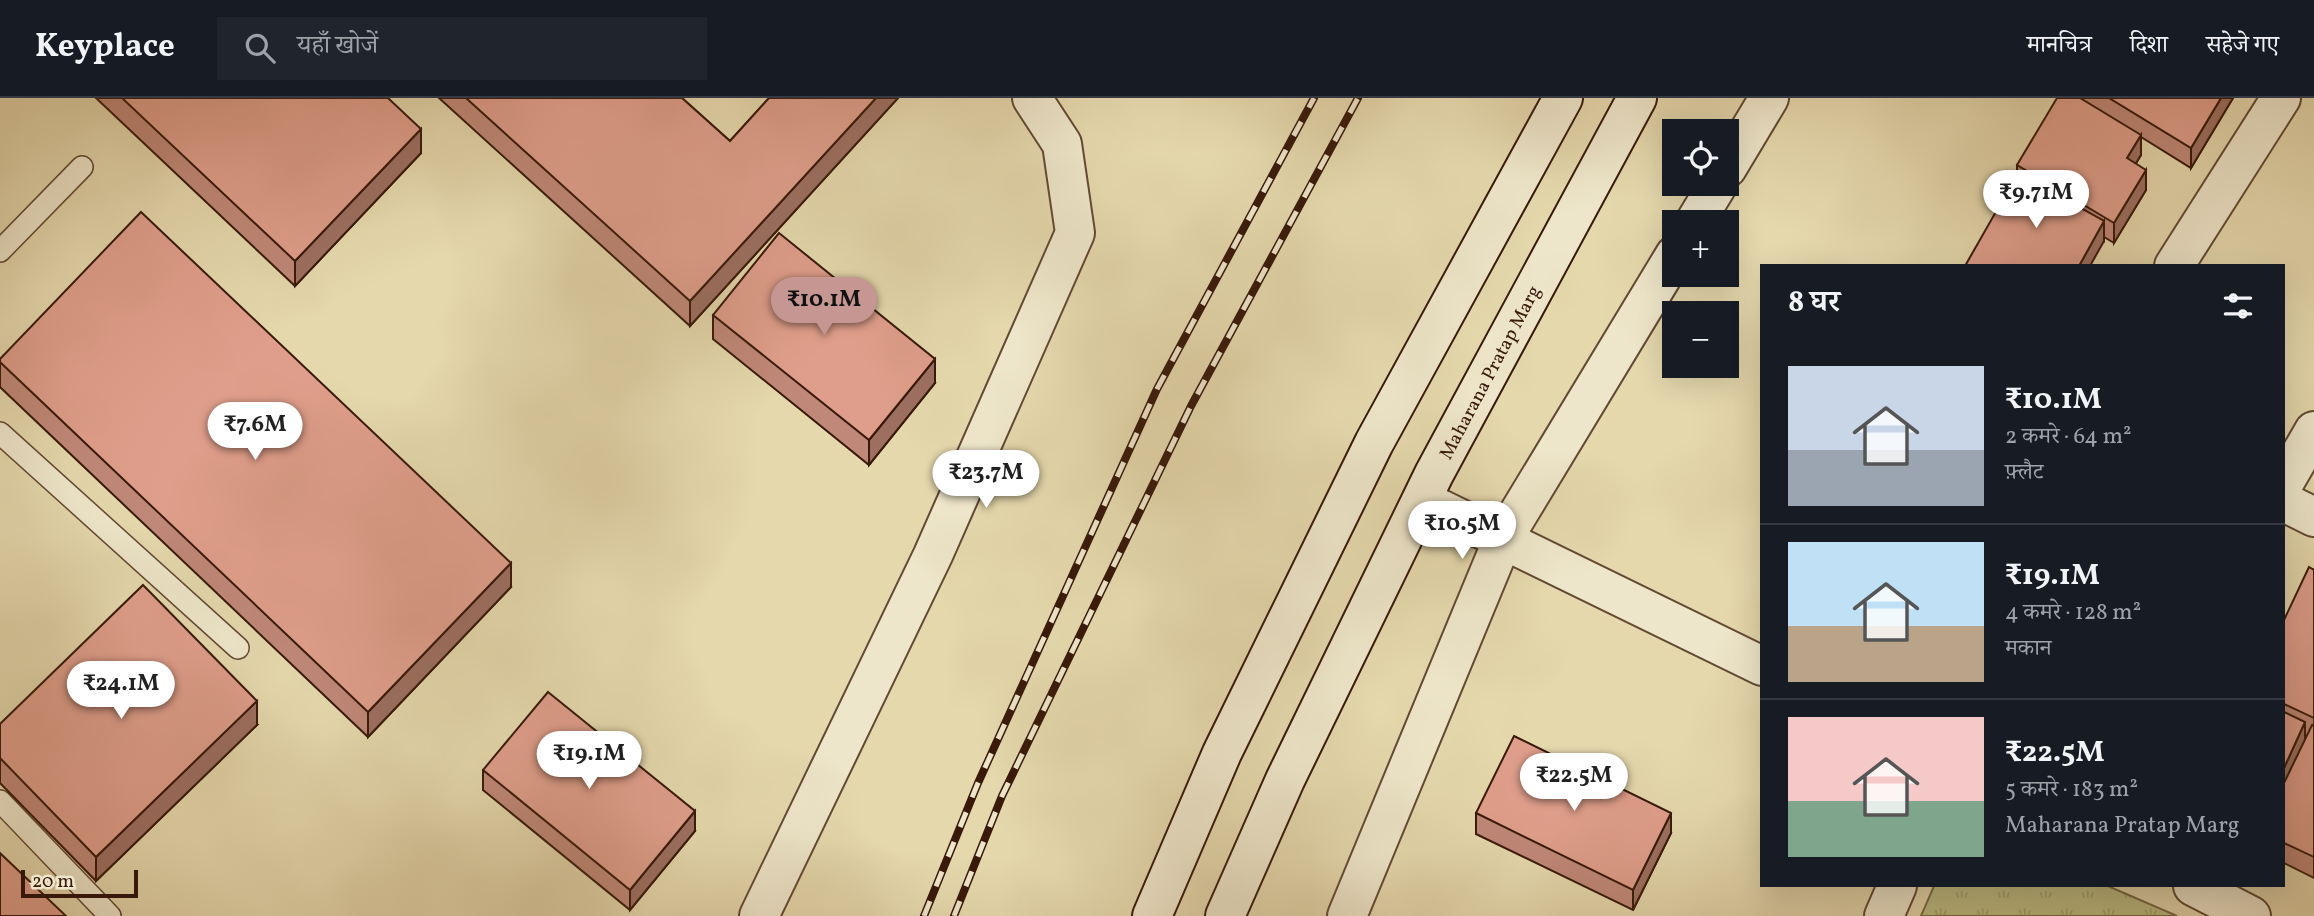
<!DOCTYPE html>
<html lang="hi">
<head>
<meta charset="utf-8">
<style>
  :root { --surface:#171b24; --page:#20242c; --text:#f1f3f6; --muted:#9ea1a6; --line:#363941; --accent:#c59692 }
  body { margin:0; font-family:Vollkorn,"Noto Serif Devanagari",serif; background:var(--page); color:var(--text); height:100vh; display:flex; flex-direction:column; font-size:26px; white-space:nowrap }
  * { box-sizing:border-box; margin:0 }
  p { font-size:23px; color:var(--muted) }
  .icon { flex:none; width:38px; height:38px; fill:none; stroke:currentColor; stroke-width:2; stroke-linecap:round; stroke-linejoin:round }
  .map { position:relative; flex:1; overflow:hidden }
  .details { position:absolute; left:1760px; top:166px; width:525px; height:623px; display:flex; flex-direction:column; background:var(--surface); border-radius:0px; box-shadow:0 7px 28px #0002 }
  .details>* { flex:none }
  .tools { position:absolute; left:1662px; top:21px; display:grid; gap:14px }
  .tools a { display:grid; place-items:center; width:77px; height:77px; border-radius:0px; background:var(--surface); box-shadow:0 7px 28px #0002; font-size:35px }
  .scale { position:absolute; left:21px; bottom:18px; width:117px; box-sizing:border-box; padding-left:7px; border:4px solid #38190a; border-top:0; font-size:19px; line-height:24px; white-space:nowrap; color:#38190a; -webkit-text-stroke:5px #eee6ca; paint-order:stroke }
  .price { position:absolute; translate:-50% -60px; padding:0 16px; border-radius:24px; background:#fff; color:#222; font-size:23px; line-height:46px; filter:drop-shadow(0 2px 4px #0008) }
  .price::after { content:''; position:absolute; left:50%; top:42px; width:21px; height:16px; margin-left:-10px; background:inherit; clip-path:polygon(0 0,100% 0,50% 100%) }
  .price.on { background:var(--accent); color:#111 }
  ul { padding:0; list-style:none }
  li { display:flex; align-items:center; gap:21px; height:175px; padding:0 28px }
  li+li { border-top:2px solid var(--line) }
  li span { display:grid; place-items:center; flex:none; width:196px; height:140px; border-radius:0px; color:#555 }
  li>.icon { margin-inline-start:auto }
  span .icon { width:84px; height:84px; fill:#fffc; stroke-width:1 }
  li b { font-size:30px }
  h2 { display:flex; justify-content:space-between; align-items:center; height:84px; padding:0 28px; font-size:30px }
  header { display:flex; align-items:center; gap:42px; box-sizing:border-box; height:98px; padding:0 35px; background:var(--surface); border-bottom:2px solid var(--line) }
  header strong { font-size:33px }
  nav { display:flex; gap:38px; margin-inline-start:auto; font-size:24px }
  .search { width:490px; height:63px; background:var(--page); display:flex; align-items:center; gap:18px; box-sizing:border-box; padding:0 24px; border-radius:0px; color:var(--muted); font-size:26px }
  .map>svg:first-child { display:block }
  .grass { fill:url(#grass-tufts); stroke:#7a6a47; stroke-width:2 }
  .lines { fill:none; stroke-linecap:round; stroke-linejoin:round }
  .service-casing { stroke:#634933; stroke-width:24 }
  .minor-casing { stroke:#634933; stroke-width:42 }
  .tertiary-casing { stroke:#634933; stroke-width:42 }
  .secondary-casing { stroke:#38190a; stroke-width:42 }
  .service { stroke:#eee6ca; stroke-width:21 }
  .minor { stroke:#eee6ca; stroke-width:38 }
  .tertiary { stroke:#eee6ca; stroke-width:38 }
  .secondary { stroke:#eee6ca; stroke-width:38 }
  .rail-casing { stroke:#38190a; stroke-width:8 }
  .rail { stroke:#eee6ca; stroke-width:5; stroke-dasharray:16; stroke-linecap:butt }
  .wall { fill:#c08878; stroke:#38190a; stroke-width:2 }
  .shaded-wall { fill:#9c6f61; stroke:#38190a; stroke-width:2 }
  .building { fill:#df9e8b; stroke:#38190a; stroke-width:2 }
  .labels { text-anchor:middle; stroke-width:6; stroke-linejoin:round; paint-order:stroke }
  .street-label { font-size:19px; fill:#38190a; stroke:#eee6ca }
</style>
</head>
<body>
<header>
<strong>Keyplace</strong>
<div class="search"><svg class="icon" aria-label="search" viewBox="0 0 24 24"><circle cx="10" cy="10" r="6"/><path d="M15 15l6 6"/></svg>यहाँ खोजें</div>
<nav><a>मानचित्र</a><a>दिशा</a><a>सहेजे गए</a></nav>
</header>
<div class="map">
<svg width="2314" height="818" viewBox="0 0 2314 818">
  <defs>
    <pattern id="grass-tufts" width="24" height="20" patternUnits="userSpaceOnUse" patternTransform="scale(1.75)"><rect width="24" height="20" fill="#bcbc84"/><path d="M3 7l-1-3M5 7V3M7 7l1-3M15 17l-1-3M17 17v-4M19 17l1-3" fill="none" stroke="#a2a171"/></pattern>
  </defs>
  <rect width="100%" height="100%" fill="#e5d8ad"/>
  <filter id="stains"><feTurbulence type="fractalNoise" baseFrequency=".00286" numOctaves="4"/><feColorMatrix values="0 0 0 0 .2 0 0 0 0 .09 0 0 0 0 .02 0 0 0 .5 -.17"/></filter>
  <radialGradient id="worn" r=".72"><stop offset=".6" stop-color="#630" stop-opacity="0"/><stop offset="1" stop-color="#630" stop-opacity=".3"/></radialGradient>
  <!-- grass -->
  <path class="grass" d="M 1934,788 L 2108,788 L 2177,818 L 1921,818 Z"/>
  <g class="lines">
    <!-- service casing -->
    <g class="service-casing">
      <g id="service">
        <path d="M 0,153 L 82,69"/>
        <path d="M 0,335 L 238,550"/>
        <path d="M 0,703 L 110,818"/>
      </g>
    </g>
    <!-- minor casing -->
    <g class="minor-casing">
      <g id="minor">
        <path d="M 1727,70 L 1769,0"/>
        <path d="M 1695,124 L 1718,86"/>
        <path d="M 2174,168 L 2281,0"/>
        <path d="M 2284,385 L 2314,333"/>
        <path d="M 1422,402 L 1762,568"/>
        <path d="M 2284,404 L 2314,419"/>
        <path d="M 2193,788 L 2251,818"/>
        <path d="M 1347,818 L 1503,441 L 1675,157"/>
        <path d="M 1884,818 L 1897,788"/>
      </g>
    </g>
    <!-- tertiary casing -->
    <g class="tertiary-casing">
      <path id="tertiary" d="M 759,818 L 933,457 L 1075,135 L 1062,46 L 1032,0"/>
    </g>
    <!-- secondary casing -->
    <g class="secondary-casing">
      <g id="secondary">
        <path d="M 1152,818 L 1222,655 L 1374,345 L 1563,0"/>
        <path d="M 1225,818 L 1285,682 L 1434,376 L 1637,0"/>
      </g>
    </g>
    <!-- service -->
    <use href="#service" class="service"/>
    <!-- minor -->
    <use href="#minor" class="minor"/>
    <!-- tertiary -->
    <use href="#tertiary" class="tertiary"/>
    <!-- secondary -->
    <use href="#secondary" class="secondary"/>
    <!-- rail casing -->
    <g class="rail-casing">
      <g id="rail">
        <path d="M 924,818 L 978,685 L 1157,291 L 1314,0"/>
        <path d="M 954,818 L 1002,698 L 1191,308 L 1358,0"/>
      </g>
    </g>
    <!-- rail -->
    <use href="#rail" class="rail"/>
  </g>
  <!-- wall -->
  <g class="wall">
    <path d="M 96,0 L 388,0 L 421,55 L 295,188 Z"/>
    <path d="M 439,0 L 682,0 L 730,43 L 769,0 L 898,0 L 690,228 Z"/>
    <path d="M 2081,0 L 2233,0 L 2191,70 L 2141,39 L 2141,57 L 2136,65 L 2146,92 L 2114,145 L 2104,139 L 2104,143 L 2017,77 L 2017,67 Z"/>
    <path d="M 713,217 L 935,285 L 869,367 L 713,241 Z"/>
    <path d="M 0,261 L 511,489 L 368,639 L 0,289 Z"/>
    <path d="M 2314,472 L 2314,780 L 2284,765 L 2284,522 Z"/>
    <path d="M 0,626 L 257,627 L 96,783 L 0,685 Z"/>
    <path d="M 483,672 L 695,733 L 630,812 L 483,692 Z"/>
    <path d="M 1476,715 L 1671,735 L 1633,812 L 1476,736 Z"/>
  </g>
  <!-- shaded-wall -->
  <g class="shaded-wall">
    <path d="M 876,0 L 898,0 L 690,228 L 690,203 Z"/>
    <path d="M 2221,0 L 2233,0 L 2191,70 L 2191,50 Z"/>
    <path d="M 421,31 L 421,55 L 295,188 L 295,163 Z"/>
    <path d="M 2141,37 L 2141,57 L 2127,80 L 2127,60 Z"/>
    <path d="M 2146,72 L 2146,92 L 2114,145 L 2114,125 Z"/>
    <path d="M 2104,123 L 2104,143 L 2090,168 L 2079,168 Z"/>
    <path d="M 935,261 L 935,285 L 869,367 L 869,342 Z"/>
    <path d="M 511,465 L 511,489 L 368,639 L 368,614 Z"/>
    <path d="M 257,603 L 257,627 L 96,783 L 96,759 Z"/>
    <path d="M 2305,624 L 2305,644 L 2284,690 L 2284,670 Z"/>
    <path d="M 695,713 L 695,733 L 630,812 L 630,792 Z"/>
    <path d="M 1671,715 L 1671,735 L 1633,812 L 1633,792 Z"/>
  </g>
  <!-- building -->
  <g class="building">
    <path d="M 122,0 L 388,0 L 421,31 L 295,163 Z"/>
    <path d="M 466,0 L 682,0 L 730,43 L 769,0 L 876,0 L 690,203 Z"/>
    <path d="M 2057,0 L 2080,0 L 2141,37 L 2127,60 L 2146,72 L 2114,125 L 2017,67 Z"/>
    <path d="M 2109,0 L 2221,0 L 2191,50 Z"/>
    <path d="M 2018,75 L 2104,123 L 2079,168 L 1965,168 Z"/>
    <path d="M 141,114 L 511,465 L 368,614 L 0,264 L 0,261 Z"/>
    <path d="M 779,135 L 935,261 L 869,342 L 713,217 Z"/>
    <path d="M 2309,469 L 2314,472 L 2314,620 L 2284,606 L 2284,522 Z"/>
    <path d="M 143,487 L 257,603 L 96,759 L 0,660 L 0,626 Z"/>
    <path d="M 548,594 L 695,713 L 630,792 L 483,672 Z"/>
    <path d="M 2284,614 L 2305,624 L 2284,670 Z"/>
    <path d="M 2312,627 L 2314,628 L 2314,759 L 2284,745 L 2284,685 Z"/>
    <path d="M 1514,638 L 1671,715 L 1633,792 L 1476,715 Z"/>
    <path d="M 0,755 L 66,818 L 0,818 Z"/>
  </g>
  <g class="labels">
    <!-- street labels -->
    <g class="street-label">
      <text transform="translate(1489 274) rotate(-62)" y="7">Maharana Pratap Marg</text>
    </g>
  </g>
  <rect width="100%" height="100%" filter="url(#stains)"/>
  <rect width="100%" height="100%" fill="url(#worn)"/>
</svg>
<div class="tools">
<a><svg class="icon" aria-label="locate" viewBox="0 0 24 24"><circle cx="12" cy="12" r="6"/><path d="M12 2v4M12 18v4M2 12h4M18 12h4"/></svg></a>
<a>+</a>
<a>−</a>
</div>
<div class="scale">20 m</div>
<b class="price" style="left:2036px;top:132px">₹9.71M</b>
<b class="price on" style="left:824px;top:239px">₹10.1M</b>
<b class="price" style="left:255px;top:364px">₹7.6M</b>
<b class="price" style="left:986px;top:412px">₹23.7M</b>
<b class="price" style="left:1462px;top:463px">₹10.5M</b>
<b class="price" style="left:121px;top:623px">₹24.1M</b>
<b class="price" style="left:589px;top:693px">₹19.1M</b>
<b class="price" style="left:1574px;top:715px">₹22.5M</b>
<section class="details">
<h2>8 घर<svg class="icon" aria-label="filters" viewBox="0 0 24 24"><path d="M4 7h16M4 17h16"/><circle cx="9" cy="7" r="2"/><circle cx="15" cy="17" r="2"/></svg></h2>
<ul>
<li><span style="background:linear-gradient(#c9d6e8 60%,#9aa5b1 0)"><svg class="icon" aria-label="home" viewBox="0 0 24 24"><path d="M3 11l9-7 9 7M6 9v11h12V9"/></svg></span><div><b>₹10.1M</b><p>2 कमरे · 64 m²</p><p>फ़्लैट</p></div></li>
<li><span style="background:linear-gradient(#bfe0f5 60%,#b9a48a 0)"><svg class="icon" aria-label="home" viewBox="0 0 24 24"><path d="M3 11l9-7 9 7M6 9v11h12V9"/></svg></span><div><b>₹19.1M</b><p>4 कमरे · 128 m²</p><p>मकान</p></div></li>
<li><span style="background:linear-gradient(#f6c9c9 60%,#7fa58c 0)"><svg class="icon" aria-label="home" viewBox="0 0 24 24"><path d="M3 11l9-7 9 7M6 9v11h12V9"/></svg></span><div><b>₹22.5M</b><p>5 कमरे · 183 m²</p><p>Maharana Pratap Marg</p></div></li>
</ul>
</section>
</div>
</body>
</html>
